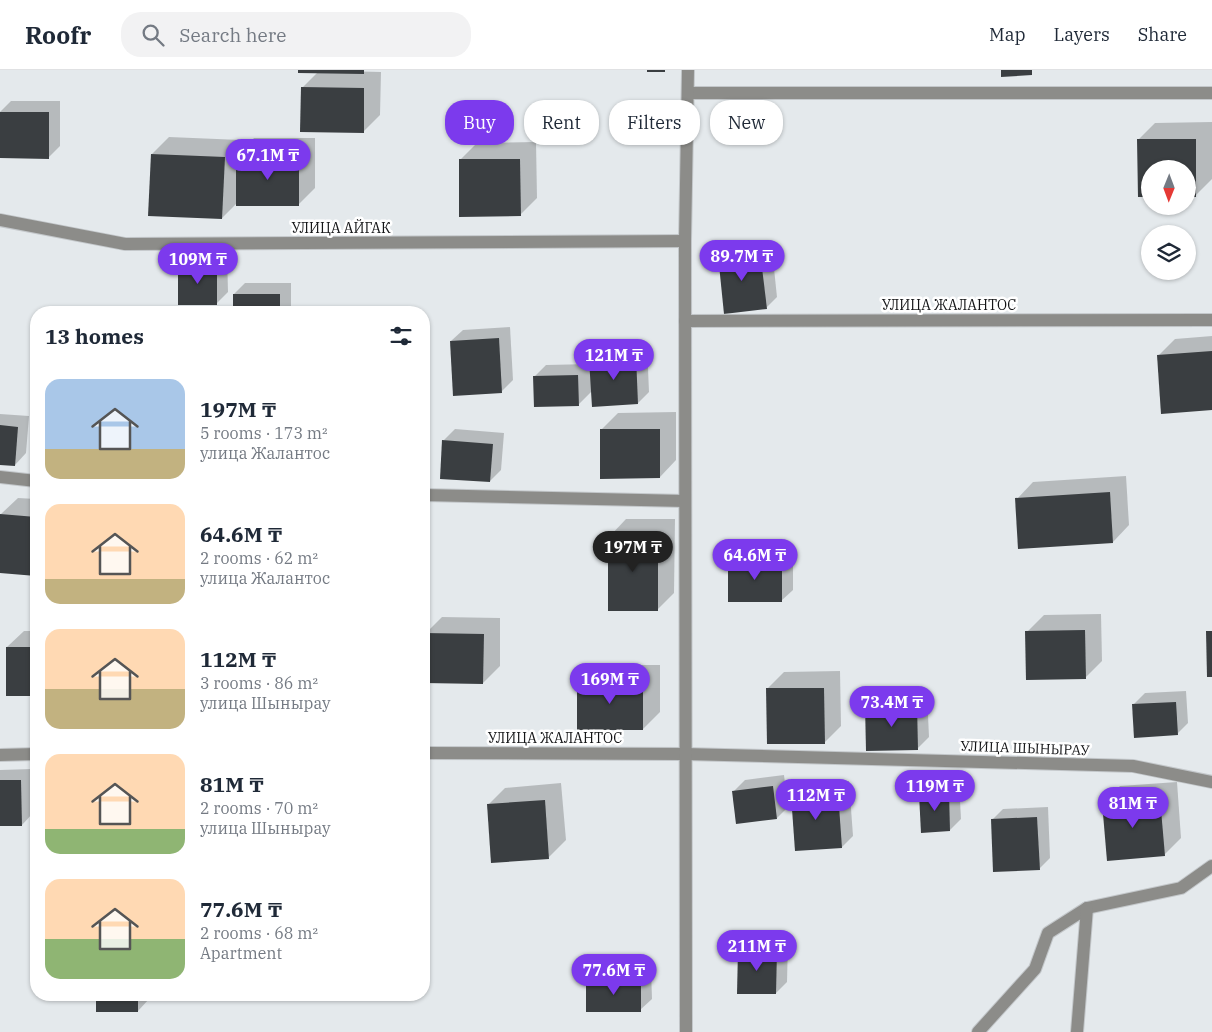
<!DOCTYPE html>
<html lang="en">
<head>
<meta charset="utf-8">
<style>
  :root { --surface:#fff; --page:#f2f2f3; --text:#1f2937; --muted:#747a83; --line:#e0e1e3; --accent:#7c3aed }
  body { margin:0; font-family:"IBM Plex Serif",serif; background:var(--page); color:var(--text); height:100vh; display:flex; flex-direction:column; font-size:19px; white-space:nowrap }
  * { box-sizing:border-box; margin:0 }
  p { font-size:16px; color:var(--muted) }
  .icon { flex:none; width:28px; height:28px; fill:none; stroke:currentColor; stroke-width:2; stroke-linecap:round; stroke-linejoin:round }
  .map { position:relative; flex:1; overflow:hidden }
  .side { position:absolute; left:30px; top:236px; width:400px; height:695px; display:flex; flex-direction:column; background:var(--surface); border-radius:20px; box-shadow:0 1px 4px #0004 }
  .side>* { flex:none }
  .banner { position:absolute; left:445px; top:30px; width:475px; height:45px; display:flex; gap:10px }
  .needle { width:32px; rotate:181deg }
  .controls { position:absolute; left:1141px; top:90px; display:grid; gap:10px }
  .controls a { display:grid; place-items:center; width:55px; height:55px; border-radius:50%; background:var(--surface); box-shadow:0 1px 4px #0004; font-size:25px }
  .price { position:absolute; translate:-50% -42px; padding:0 11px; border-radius:18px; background:var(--accent); color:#fff; font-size:16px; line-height:32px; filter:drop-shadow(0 1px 2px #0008) }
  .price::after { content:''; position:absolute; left:50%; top:30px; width:15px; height:11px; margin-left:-8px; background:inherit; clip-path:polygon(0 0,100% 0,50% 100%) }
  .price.active { background:#222; color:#fff }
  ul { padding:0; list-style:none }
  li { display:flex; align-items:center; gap:15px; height:125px; padding:0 15px }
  li span { display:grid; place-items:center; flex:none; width:140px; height:100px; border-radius:15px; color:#555 }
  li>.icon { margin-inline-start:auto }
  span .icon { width:60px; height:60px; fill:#fffc; stroke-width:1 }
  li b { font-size:21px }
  h2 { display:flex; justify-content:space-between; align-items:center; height:60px; padding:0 15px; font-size:21px }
  .chip { padding:0 18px; border-radius:20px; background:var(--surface); box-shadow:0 1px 4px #0004; font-size:18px; line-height:45px }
  .chip.active { background:var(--accent); color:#fff }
  header { display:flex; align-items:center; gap:30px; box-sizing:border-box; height:70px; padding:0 25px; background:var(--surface); border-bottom:1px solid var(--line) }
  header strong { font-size:24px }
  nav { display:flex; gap:28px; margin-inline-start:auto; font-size:18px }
  .search { width:350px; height:45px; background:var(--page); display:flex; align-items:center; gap:12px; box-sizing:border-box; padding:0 18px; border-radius:20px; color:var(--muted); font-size:19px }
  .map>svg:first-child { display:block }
  .shadow { fill:#0003 }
  .building { fill:#3a3e41 }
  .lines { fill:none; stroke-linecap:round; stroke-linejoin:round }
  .street-casing { stroke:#c3c7ca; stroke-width:14 }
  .street { stroke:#8c8c89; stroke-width:12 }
  .labels { text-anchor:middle; stroke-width:5; stroke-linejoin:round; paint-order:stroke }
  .street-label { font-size:14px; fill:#141517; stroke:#fff }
</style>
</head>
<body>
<header>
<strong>Roofr</strong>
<div class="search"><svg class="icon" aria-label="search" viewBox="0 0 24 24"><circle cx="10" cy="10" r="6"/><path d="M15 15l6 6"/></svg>Search here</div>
<nav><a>Map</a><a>Layers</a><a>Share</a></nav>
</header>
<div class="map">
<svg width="1212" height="962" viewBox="0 0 1212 962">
  <rect width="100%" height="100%" fill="#e4e9ec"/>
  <!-- shadow -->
  <g class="shadow">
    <path d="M 299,0 L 381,2 L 380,45 L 363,62 L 302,18 L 318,2 Z"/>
    <path d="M 11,31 L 60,31 L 60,76 L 49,87 L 0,87 L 0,42 Z"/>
    <path d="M 1212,52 L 1212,109 L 1196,125 L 1188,125 L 1188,99 L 1150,99 L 1150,126 L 1138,70 L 1155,53 Z"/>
    <path d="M 169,67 L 241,70 L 241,82 L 254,68 L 315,68 L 315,118 L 298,135 L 237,133 L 222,148 L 152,84 Z"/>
    <path d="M 536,72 L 537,128 L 520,145 L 460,90 L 477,73 Z"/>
    <path d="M 771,170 L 777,227 L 766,238 L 719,186 L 730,174 Z"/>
    <path d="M 190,184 L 227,184 L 228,222 L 216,234 L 179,196 Z"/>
    <path d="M 245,213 L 291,213 L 291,242 L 234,242 L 234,224 Z"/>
    <path d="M 510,257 L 513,310 L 501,322 L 451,271 L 463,260 Z"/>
    <path d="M 1212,266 L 1212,339 L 1158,286 L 1175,269 Z"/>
    <path d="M 647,275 L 649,322 L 638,333 L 592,321 L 579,334 L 534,307 L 546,295 L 591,294 L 591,289 L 602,278 Z"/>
    <path d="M 676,342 L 676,390 L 660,407 L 602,359 L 618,343 Z"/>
    <path d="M 0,344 L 29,346 L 26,383 L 15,395 L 0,394 Z"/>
    <path d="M 455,359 L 504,363 L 501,400 L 490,411 L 444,370 Z"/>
    <path d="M 1126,406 L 1129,455 L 1113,472 L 1017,429 L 1033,412 Z"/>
    <path d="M 18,428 L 36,429 L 36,505 L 0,502 L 1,444 Z"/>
    <path d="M 626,449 L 675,449 L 674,523 L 657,540 L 610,466 Z"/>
    <path d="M 741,479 L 793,479 L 793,520 L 781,531 L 729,490 Z"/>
    <path d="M 1101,544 L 1102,591 L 1085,608 L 1027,562 L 1044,545 Z"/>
    <path d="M 442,547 L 500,548 L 500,596 L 483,613 L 424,612 L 425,564 Z"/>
    <path d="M 24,561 L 36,561 L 36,625 L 7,625 L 7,577 Z"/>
    <path d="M 595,595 L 660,595 L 660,642 L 643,659 L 579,612 Z"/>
    <path d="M 840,601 L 841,656 L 824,673 L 767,619 L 784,602 Z"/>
    <path d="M 1186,621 L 1188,653 L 1177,664 L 1134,634 L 1145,623 Z"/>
    <path d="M 927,623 L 929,667 L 918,678 L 866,636 L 877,625 Z"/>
    <path d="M 32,699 L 33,743 L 22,755 L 0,755 L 0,700 Z"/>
    <path d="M 784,705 L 788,737 L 777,748 L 733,722 L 745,710 Z"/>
    <path d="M 849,711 L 853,766 L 842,777 L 792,726 L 803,715 Z"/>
    <path d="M 959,712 L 961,749 L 950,760 L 921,724 L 932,713 Z"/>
    <path d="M 1177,712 L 1181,768 L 1164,785 L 1104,733 L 1120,716 Z"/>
    <path d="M 561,713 L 566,770 L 549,787 L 488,735 L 505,718 Z"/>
    <path d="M 1048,737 L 1050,788 L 1039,799 L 992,750 L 1003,739 Z"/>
    <path d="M 750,869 L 788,870 L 787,912 L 776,923 L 739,880 Z"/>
    <path d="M 599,900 L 651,900 L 652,929 L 640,940 L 587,912 Z"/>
    <path d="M 97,925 L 149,925 L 149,929 L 138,941 Z"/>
  </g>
  <!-- building -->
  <g class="building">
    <path d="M 298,0 L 364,0 L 364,4 L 298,3 Z"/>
    <rect x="647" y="0" width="18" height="2"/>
    <path d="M 1001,0 L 1032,0 L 1032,5 L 1001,7 Z"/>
    <path d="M 301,17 L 364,18 L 364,63 L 300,62 Z"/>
    <path d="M 0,42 L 49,42 L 49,89 L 0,88 Z"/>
    <path d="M 1137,69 L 1196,69 L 1196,127 L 1188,127 L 1188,99 L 1150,99 L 1150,127 L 1138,127 Z"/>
    <path d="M 151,84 L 225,87 L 222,149 L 148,146 Z"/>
    <rect x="236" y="85" width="63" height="51"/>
    <path d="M 459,89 L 520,89 L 521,146 L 459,147 Z"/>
    <path d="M 760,181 L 767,239 L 724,244 L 718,185 Z"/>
    <rect x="178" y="195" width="39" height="40"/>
    <rect x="233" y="224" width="47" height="18"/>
    <path d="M 499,268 L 502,323 L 453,326 L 450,271 Z"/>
    <path d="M 1212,281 L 1212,340 L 1161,344 L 1157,285 Z"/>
    <path d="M 636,286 L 638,334 L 592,337 L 589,289 Z"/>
    <path d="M 578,305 L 579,336 L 534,337 L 533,306 Z"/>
    <path d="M 0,355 L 18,357 L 15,396 L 0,395 Z"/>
    <path d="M 600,359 L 660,359 L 660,408 L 600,409 Z"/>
    <path d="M 442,370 L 493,374 L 490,412 L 440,409 Z"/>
    <path d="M 1110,422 L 1113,473 L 1018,479 L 1015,428 Z"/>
    <path d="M 0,444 L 36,447 L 36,506 L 0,503 Z"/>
    <path d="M 608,465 L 658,466 L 658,541 L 608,541 Z"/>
    <rect x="728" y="490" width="54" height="42"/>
    <path d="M 1085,560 L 1086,609 L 1026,610 L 1025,561 Z"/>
    <path d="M 1206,561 L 1212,561 L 1212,607 L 1207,607 Z"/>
    <path d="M 424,563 L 484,564 L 483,614 L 424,613 Z"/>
    <rect x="6" y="577" width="30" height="49"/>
    <rect x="577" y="611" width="66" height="49"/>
    <path d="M 766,618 L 824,618 L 825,674 L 767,674 Z"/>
    <path d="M 1176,632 L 1178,665 L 1134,668 L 1132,634 Z"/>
    <path d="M 917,634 L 918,680 L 866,681 L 865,635 Z"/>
    <path d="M 0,710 L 21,710 L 22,756 L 0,756 Z"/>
    <path d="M 773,716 L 777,749 L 736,754 L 732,721 Z"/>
    <path d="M 838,722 L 842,778 L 795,781 L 791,725 Z"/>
    <path d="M 949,722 L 950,761 L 921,763 L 919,724 Z"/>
    <path d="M 1160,728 L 1165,786 L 1107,791 L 1102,732 Z"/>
    <path d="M 545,730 L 549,789 L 491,793 L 487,734 Z"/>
    <path d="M 1037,747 L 1040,800 L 993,802 L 991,749 Z"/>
    <path d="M 738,880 L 777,880 L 776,924 L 737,924 Z"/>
    <path d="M 641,910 L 641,942 L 586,942 L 586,911 Z"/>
    <rect x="96" y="925" width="42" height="17"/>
  </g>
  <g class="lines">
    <!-- street casing -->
    <g class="street-casing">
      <g id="street">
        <path d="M 688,23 L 1212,23"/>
        <path d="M 0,150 L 125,174 L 685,171"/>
        <path d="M 685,251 L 1212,250"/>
        <path d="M 0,407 L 36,411"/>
        <path d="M 424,425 L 685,431"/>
        <path d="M 424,683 L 685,684 L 1133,696 L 1212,712"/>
        <path d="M 0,685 L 36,684"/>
        <path d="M 686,962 L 685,171 L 688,0"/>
        <path d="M 978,962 L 1035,899 L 1048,863 L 1087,838 L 1181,818 L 1212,796"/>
        <path d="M 1077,962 L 1087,838"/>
      </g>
    </g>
    <!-- street -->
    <use href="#street" class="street"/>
  </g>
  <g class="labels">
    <!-- street labels -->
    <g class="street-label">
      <text x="341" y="163">УЛИЦА АЙГАК</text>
      <text x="949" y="240">УЛИЦА ЖАЛАНТОС</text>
      <text x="555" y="673">УЛИЦА ЖАЛАНТОС</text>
      <text transform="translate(1025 678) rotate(2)" y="5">УЛИЦА ШЫНЫРАУ</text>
    </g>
  </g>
</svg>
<div class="controls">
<a><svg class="needle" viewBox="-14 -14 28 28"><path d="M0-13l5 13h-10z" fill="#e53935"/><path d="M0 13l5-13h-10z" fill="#747a83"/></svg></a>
<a><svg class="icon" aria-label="layers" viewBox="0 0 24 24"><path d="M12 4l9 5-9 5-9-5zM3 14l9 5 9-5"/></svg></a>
</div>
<b class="price" style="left:268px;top:111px">67.1M ₸</b>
<b class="price" style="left:742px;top:212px">89.7M ₸</b>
<b class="price" style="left:198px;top:215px">109M ₸</b>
<b class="price" style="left:614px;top:311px">121M ₸</b>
<b class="price active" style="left:633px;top:503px">197M ₸</b>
<b class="price" style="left:755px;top:511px">64.6M ₸</b>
<b class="price" style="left:610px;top:635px">169M ₸</b>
<b class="price" style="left:892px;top:658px">73.4M ₸</b>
<b class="price" style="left:935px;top:742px">119M ₸</b>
<b class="price" style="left:816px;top:751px">112M ₸</b>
<b class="price" style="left:1133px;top:759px">81M ₸</b>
<b class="price" style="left:757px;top:902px">211M ₸</b>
<b class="price" style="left:614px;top:926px">77.6M ₸</b>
<div class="banner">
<a class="chip active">Buy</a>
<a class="chip">Rent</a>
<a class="chip">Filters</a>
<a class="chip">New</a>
</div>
<section class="side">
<h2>13 homes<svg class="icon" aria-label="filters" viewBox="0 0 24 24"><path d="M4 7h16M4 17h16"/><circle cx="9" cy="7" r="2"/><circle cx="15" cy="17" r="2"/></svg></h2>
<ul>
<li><span style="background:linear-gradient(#a9c7e8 70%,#c2b280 0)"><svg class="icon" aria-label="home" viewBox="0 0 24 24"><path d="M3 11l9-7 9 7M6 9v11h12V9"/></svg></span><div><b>197M ₸</b><p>5 rooms · 173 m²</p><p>улица Жалантос</p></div></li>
<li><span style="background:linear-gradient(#ffd9b3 75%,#c2b280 0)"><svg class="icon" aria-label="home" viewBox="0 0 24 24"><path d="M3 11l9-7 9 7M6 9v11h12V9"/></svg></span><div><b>64.6M ₸</b><p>2 rooms · 62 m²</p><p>улица Жалантос</p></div></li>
<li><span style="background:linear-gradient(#ffd9b3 60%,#c2b280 0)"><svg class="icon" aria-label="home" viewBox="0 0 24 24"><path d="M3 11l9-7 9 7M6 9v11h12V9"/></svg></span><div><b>112M ₸</b><p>3 rooms · 86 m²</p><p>улица Шынырау</p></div></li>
<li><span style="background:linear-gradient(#ffd9b3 75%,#8fb573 0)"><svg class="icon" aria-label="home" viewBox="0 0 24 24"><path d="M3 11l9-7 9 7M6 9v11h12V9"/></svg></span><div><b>81M ₸</b><p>2 rooms · 70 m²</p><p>улица Шынырау</p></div></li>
<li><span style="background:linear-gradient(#ffd9b3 60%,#8fb573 0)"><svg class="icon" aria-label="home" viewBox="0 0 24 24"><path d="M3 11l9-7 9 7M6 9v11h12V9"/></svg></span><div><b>77.6M ₸</b><p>2 rooms · 68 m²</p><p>Apartment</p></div></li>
</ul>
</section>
</div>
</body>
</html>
